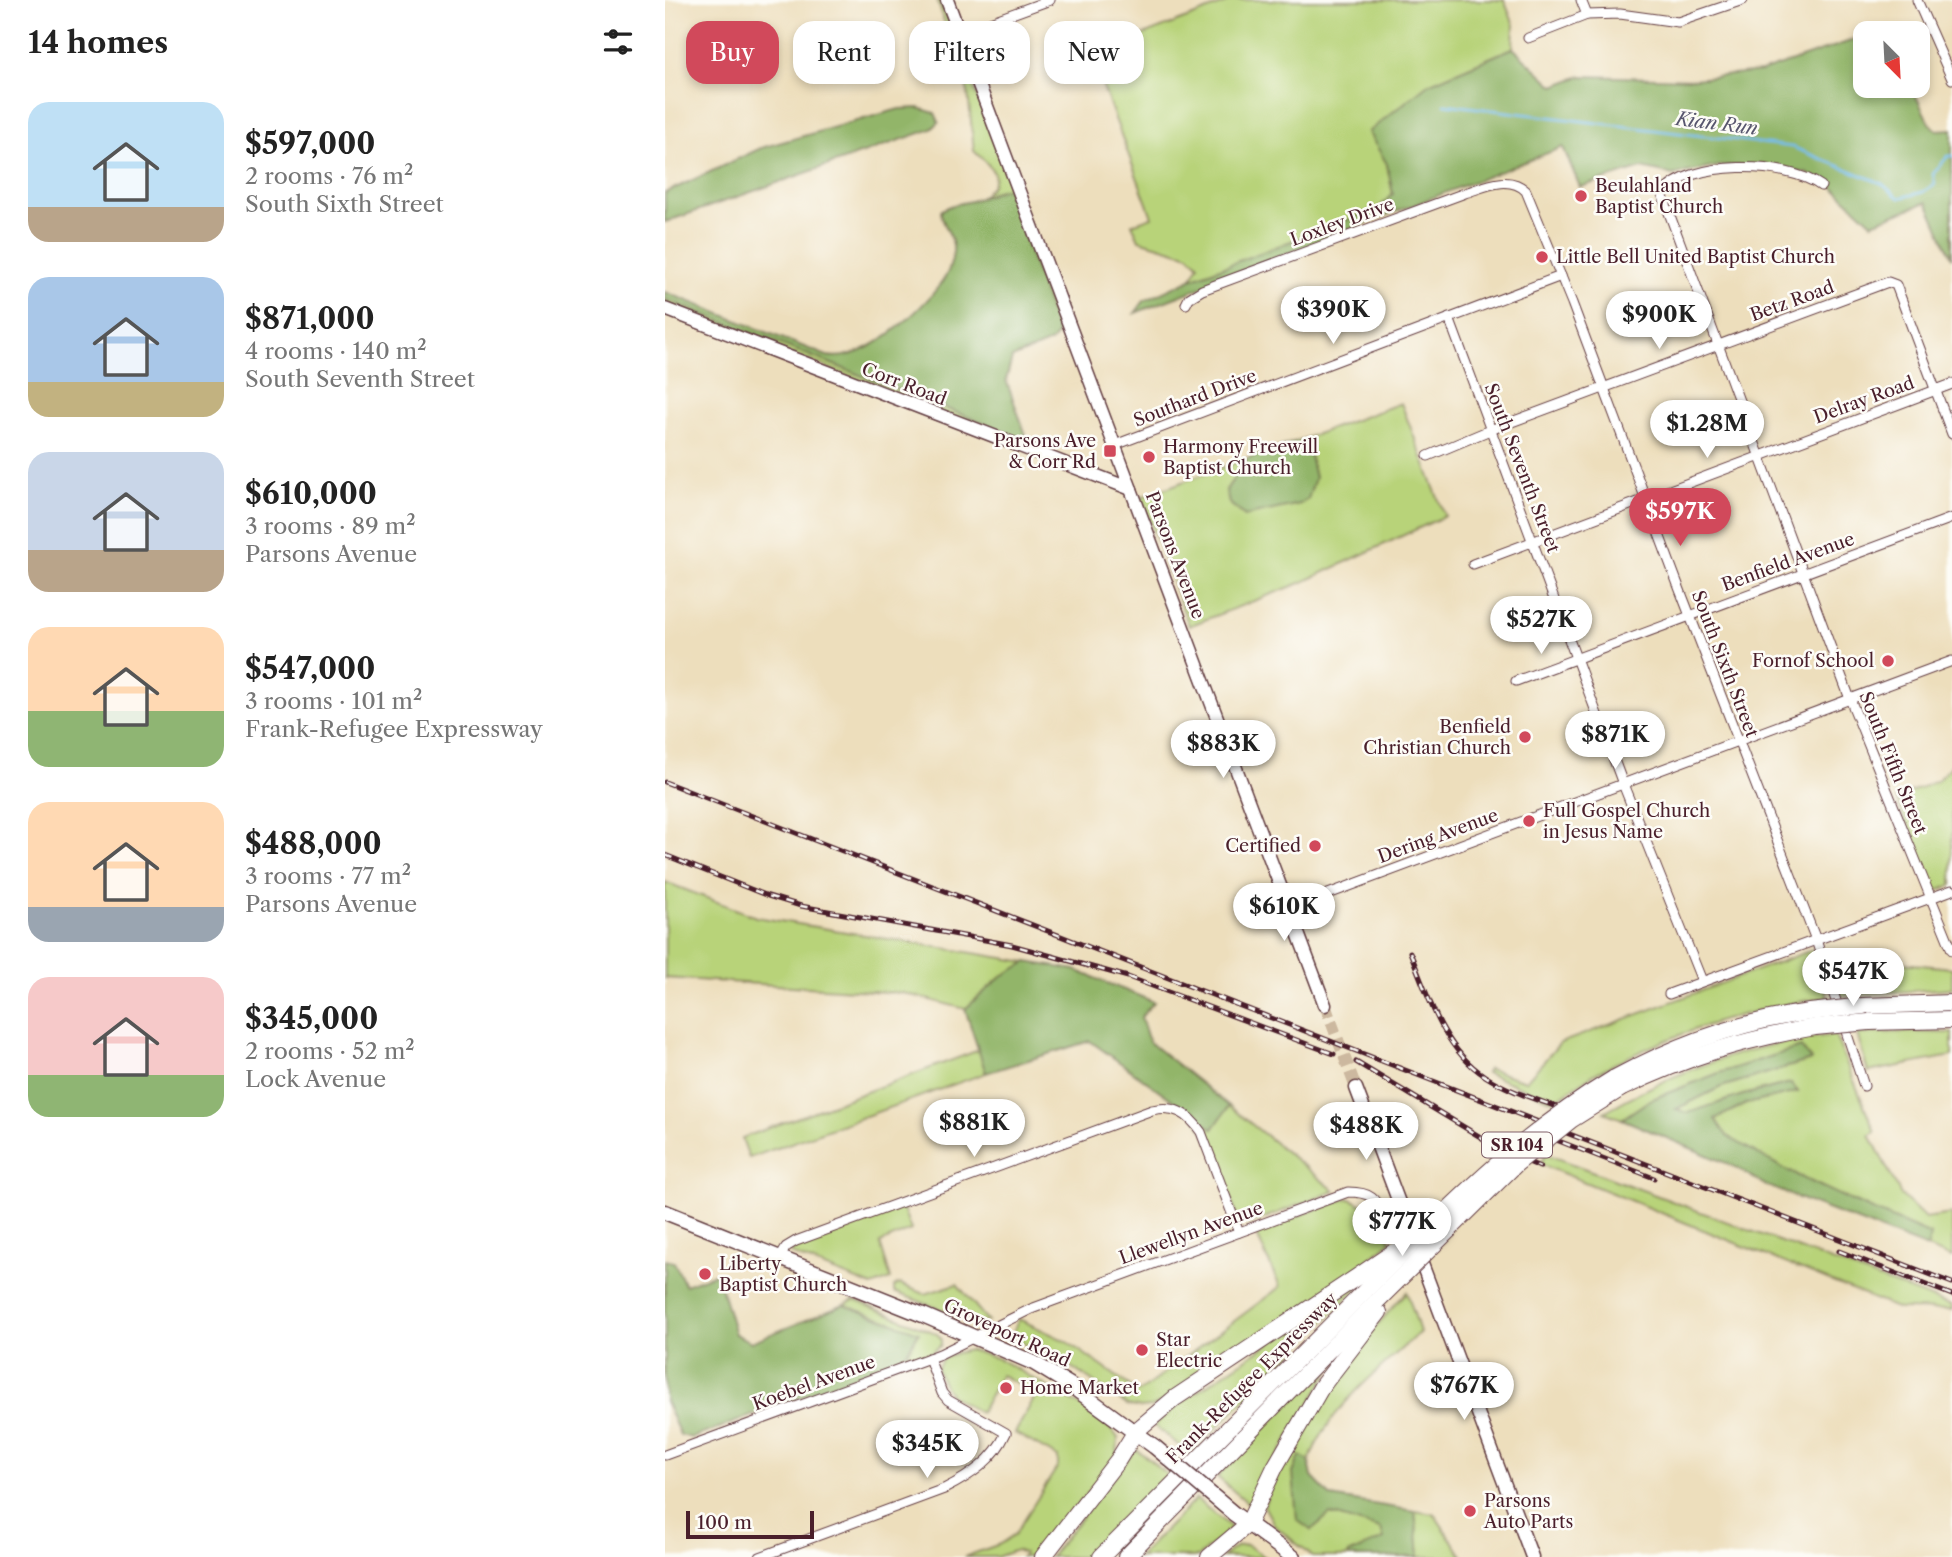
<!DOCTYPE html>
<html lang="en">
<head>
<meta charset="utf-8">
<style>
  :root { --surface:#fff; --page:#f2f2f2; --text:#222; --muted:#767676; --accent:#d1495b }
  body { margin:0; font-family:"Libre Caslon Text",serif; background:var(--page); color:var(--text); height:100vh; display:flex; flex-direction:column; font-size:26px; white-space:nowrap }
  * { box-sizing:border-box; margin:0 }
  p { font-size:23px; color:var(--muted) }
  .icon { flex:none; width:38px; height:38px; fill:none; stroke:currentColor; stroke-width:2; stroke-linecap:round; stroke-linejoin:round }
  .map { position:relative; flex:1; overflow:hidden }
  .side { display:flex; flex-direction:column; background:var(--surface); width:665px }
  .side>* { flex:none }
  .guide { position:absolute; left:21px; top:21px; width:665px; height:63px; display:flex; gap:14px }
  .needle { width:46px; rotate:156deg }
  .tools { position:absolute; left:1188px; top:21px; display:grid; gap:14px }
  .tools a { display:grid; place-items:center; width:77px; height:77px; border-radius:14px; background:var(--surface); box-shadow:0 4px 10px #0003; font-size:35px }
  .scale { position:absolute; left:21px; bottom:18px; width:128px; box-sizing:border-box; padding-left:7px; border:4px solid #4a1f2b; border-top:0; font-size:19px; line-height:24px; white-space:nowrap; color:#4a1f2b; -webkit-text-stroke:5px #fdfcf7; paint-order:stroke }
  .price { position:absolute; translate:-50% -60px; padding:0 16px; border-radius:24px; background:#fff; color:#222; font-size:23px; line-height:46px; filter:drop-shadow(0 2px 4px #0008) }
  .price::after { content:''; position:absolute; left:50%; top:42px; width:21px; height:16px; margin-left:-10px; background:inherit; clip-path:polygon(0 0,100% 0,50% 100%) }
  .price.on { background:var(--accent); color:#fff }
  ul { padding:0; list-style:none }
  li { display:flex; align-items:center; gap:21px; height:175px; padding:0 28px }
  li span { display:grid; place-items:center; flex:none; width:196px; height:140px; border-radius:21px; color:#555 }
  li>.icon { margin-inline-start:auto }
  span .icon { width:84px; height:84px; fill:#fffc; stroke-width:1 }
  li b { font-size:30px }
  h2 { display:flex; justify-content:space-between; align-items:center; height:84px; padding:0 28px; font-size:30px }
  .pill { padding:0 24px; border-radius:21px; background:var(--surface); box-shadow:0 4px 10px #0003; font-size:24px; line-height:63px }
  .pill.on { background:var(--accent); color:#fff }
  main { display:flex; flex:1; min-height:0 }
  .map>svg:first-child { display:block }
  .green { fill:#b8d379; stroke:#817952; stroke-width:2 }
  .forest { fill:#92b569; stroke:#6e6a4a; stroke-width:2 }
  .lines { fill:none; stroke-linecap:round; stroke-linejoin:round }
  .stream { stroke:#76beee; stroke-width:2.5 }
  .secondary-tunnel { stroke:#ccb89f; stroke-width:12; stroke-dasharray:12 6; stroke-linecap:butt }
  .street-casing { stroke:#623c41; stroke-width:11 }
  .secondary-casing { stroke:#623c41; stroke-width:15 }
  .primary-casing { stroke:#623c41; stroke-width:17 }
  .highway-casing { stroke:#623c41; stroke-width:18 }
  .street { stroke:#fff; stroke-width:9 }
  .secondary { stroke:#fff; stroke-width:12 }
  .primary { stroke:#fff; stroke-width:14 }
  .highway { stroke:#fff; stroke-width:16 }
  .rail-casing { stroke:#4a1f2b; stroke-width:5 }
  .rail { stroke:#fdfcf7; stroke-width:2.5; stroke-dasharray:8; stroke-linecap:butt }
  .primary-bridge-casing { stroke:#623c41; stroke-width:17; stroke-linecap:butt }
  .highway-bridge-casing { stroke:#623c41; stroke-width:18; stroke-linecap:butt }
  .primary-bridge { stroke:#fff; stroke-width:14 }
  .highway-bridge { stroke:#fff; stroke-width:16 }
  .poi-dot { fill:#d1495b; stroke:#fdfcf7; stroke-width:2.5 }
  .labels { text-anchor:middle; stroke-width:5; stroke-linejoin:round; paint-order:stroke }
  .shield { fill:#fdfcf7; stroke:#806168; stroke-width:2 }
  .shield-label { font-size:16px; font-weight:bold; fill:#4a1f2b }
  .poi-label { font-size:18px; fill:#4a1f2b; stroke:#fdfcf7; text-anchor:start }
  .street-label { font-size:18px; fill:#4a1f2b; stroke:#fdfcf7 }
  .water-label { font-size:19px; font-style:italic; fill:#59576f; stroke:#fdfcf7 }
</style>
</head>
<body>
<main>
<section class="side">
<h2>14 homes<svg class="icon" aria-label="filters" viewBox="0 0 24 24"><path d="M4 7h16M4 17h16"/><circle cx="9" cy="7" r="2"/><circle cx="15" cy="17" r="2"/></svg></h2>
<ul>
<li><span style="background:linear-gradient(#bfe0f5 75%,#b9a48a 0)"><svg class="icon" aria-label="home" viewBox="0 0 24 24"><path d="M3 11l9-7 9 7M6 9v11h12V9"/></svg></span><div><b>$597,000</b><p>2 rooms · 76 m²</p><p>South Sixth Street</p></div></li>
<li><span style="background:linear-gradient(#a9c7e8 75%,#c2b280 0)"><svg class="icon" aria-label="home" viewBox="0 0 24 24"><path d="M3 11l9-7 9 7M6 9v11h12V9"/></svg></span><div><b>$871,000</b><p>4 rooms · 140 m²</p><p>South Seventh Street</p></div></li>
<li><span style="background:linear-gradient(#c9d6e8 70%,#b9a48a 0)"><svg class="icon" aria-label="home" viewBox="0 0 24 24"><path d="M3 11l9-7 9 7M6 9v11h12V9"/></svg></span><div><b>$610,000</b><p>3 rooms · 89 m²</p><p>Parsons Avenue</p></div></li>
<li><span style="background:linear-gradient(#ffd9b3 60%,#8fb573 0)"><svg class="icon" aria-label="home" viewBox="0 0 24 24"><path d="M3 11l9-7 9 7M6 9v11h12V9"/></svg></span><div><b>$547,000</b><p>3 rooms · 101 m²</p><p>Frank-Refugee Expressway</p></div></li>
<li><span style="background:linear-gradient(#ffd9b3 75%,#9aa5b1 0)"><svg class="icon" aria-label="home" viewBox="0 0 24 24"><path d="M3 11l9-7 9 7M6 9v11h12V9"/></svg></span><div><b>$488,000</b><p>3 rooms · 77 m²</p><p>Parsons Avenue</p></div></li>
<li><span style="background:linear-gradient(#f6c9c9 70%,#8fb573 0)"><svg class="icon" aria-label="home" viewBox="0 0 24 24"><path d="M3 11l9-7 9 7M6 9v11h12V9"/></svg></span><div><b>$345,000</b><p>2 rooms · 52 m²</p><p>Lock Avenue</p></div></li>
</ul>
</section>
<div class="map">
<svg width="1287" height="1557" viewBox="0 0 1287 1557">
  <rect width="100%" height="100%" fill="#fdfcf7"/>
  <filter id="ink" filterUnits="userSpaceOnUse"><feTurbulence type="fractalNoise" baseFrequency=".0143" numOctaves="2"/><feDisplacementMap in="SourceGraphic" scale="14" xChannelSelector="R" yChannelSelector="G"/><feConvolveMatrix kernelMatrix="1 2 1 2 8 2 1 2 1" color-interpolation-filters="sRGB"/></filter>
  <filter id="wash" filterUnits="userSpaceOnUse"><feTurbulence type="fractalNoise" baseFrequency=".00686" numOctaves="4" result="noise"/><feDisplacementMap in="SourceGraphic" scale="28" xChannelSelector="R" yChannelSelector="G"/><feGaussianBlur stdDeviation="1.57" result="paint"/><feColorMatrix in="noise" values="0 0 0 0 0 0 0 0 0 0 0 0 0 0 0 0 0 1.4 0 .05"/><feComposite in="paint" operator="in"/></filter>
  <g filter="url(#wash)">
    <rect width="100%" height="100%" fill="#eddebc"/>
    <!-- green -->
    <g class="green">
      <path d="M 272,0 L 276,0 L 399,327 L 393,334 L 342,189 L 330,191 L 312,200 C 340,179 331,171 309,151 L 303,92 Z"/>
      <path d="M 569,0 L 839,0 L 849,25 L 848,48 L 763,84 L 722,164 L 728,195 L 714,208 L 526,279 L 534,265 L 524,255 L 474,240 L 467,224 L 487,217 L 426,55 Z"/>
      <path d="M 0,299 L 354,437 L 361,435 L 360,445 L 0,304 Z"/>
      <path d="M 736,403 L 780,516 L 638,582 L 524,626 L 476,497 L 583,458 L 561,490 L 564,503 L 580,516 L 650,478 L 641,438 Z"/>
      <path d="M 1287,765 L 1287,885 L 1268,892 L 1231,798 L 1272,781 Z"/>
      <path d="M 0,882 L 91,917 L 362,962 L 337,976 L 300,1009 L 238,993 L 0,978 Z"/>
      <path d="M 1147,950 L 1163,997 C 1085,1008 1008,1033 939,1069 C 921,1078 905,1090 889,1101 L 821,1073 L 823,1069 L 861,1081 L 895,1043 Z"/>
      <path d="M 1165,956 L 1287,968 L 1287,988 L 1175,996 Z"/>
      <path d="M 1237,1032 L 1287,1033 L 1287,1056 L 1203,1072 L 1192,1034 Z"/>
      <path d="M 1170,1035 L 1210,1132 L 1205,1135 L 1236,1195 L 1260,1218 L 1287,1214 L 1287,1258 L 1262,1248 L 1266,1235 L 1189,1202 L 1123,1171 L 1061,1136 L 1050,1118 L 1081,1104 L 1133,1092 L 1126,1083 L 1078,1095 L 1023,1114 L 1011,1109 L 1056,1087 L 1146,1060 L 1054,1073 L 985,1100 L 957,1119 L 939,1112 C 1011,1070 1087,1043 1170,1035 Z"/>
      <path d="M 314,1050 L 321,1073 L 84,1158 L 77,1138 Z"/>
      <path d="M 564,1106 L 670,1191 L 584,1224 L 574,1221 L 545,1142 L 531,1117 L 548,1129 Z"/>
      <path d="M 881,1154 L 1287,1306 L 1287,1310 L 1234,1309 L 875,1164 Z"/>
      <path d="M 683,1198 L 708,1210 L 726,1241 L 667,1289 L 499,1402 L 486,1407 L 476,1408 L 462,1405 L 406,1367 L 353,1341 L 348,1332 L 354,1319 L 401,1341 L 474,1392 L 615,1287 L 590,1231 Z"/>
      <path d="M 237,1206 L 246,1230 L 215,1243 L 226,1279 L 207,1286 L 126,1254 L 130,1246 Z"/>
      <path d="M 234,1284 L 260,1294 L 292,1284 L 323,1321 L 313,1323 L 229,1292 L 229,1287 Z"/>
      <path d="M 692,1284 L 693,1288 L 525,1454 L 488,1425 L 523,1398 Z"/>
      <path d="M 742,1292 L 755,1332 C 713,1371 664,1407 644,1461 L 635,1457 L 646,1530 L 665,1514 L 716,1529 L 720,1539 L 684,1553 L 685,1557 L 648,1557 L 610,1526 L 599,1506 L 605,1489 C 645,1419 685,1350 742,1292 Z"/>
      <path d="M 189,1300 L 271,1333 L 276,1338 L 276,1345 L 266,1353 L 237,1360 L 254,1333 L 179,1305 Z"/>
      <path d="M 305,1350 L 334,1359 L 418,1407 L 446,1429 L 453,1438 L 452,1456 L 372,1557 L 356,1557 L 359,1553 L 351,1550 L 332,1557 L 299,1557 L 335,1544 L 350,1534 L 393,1466 L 393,1457 L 350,1433 L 372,1393 L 336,1375 L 315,1413 C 290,1398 282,1398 272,1369 L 277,1359 L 291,1353 Z"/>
      <path d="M 669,1357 L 671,1360 L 584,1504 L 552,1477 Z"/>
      <path d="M 470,1450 L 474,1451 L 505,1477 L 424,1557 L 385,1557 Z"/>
      <path d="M 531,1499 L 567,1528 L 533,1557 L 473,1557 Z"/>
      <path d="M 750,1511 L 769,1514 L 798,1557 L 754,1557 Z"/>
      <path d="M 582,1545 L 600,1557 L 557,1557 L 572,1546 Z"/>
    </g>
    <!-- forest -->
    <g class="forest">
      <path d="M 1200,36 L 1200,86 L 1246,86 L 1264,123 L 1272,130 L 1287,129 L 1287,258 L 1262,202 L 1207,223 L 1168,187 L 1141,173 L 1096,165 L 1054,166 L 1008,175 L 977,168 L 915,187 L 898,147 L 470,313 L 479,301 L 526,279 L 714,208 L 728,194 L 722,164 L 703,132 L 763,84 L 848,48 L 889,86 L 916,76 L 1029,79 L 1096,72 Z"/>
      <path d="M 254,108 L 270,113 L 274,122 L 267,129 L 0,222 L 0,193 L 96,148 L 234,109 Z"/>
      <path d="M 342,188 L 393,334 L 386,342 L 347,358 L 341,380 L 361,435 L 354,437 L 0,299 L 0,292 L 162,356 C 200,364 256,311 277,282 C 283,274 287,262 288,252 C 290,236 276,225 276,211 C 286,203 298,204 309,200 C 321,197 330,191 342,188 Z"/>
      <path d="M 641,438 L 650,478 L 643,499 L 635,504 L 580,516 L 564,503 L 561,490 L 583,458 Z"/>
      <path d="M 362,962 L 410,970 L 489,1002 L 476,1017 L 484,1042 L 564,1106 L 548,1129 L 425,1041 L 321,1073 L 300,1009 L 337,976 Z"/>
      <path d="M 1136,1047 L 1146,1060 L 1056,1087 L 1011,1109 L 1023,1113 L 1078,1095 L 1126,1083 L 1133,1092 L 1081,1104 L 1050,1119 L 1062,1136 L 1123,1171 L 1189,1202 L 1266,1235 L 1262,1248 L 1100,1185 L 1070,1167 L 957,1119 L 985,1100 L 1054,1073 Z"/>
      <path d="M 0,1260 L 9,1262 L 20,1285 L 52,1273 L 70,1334 L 86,1342 L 179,1305 L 254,1332 L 237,1360 L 27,1438 L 15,1435 L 0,1401 Z"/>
      <path d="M 635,1456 L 644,1461 L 647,1477 L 666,1497 L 750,1511 L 754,1557 L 685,1557 L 683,1554 L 719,1539 L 716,1529 L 665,1514 L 646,1530 L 632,1520 L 628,1473 Z"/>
    </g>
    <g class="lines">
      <!-- stream -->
      <path class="stream" d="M 780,104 L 1127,147 L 1216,183 L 1234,198 L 1258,192 L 1270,184 L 1268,174 L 1283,156 L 1287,156"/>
    </g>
  </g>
  <g filter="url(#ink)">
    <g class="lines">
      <!-- secondary-tunnel -->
      <path class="secondary-tunnel" d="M 660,1005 L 691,1088"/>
      <!-- street casing -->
      <g class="street-casing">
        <g id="street">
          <path d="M 916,0 L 922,15"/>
          <path d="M 1252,0 L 1287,79"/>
          <path d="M 295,33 L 385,0"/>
          <path d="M 863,38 L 922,15 L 955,14 L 1013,22 L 1078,0"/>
          <path d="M 1156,186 C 1122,161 1024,159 997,194 L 1185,699 L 1287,950"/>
          <path d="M 521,304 L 524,298 L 537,290 L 800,193 C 819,187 844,174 861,191 L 907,303 L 1015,590 L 1151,940 L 1199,1086"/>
          <path d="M 784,318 L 958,784 L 1037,981"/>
          <path d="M 450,445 L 896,276"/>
          <path d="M 763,456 L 825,430 L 1223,282 L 1231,285 L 1287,434"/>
          <path d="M 808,564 L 1287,384"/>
          <path d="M 851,681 L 1287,518"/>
          <path d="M 623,909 L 1287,661"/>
          <path d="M 1004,994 L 1287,890"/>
          <path d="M 115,1257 L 121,1247 L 131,1241 L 487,1110 C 509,1105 523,1113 536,1132 L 574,1232"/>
          <path d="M 0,1455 L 275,1354 L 366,1309 L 683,1192 C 720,1192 709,1211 727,1230 L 742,1225"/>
          <path d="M 95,1557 L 279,1489 C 305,1476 329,1460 341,1433 L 283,1400 L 277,1393 L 264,1358"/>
        </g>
      </g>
      <!-- secondary casing -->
      <g class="secondary-casing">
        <g id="secondary">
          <path d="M 282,0 L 660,1005"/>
          <path d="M 0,309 L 466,489"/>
          <path d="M 691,1088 L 867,1557"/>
        </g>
      </g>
      <!-- primary casing -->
      <g class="primary-casing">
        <g id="primary">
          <path d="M 0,1212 L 258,1315 L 369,1363 L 405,1385 L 490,1447"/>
          <path d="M 568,1513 L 628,1557"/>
        </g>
      </g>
      <!-- highway casing -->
      <g class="highway-casing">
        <g id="highway">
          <path d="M 1198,1006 L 1287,1003"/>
          <path d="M 1204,1022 L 1287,1020"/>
          <path d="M 948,1079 C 1009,1046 1075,1021 1145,1012"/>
          <path d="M 957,1088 C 1024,1056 1076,1040 1150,1027"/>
          <path d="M 378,1557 L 453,1460 L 471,1431 L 510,1398 L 695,1275"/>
          <path d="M 436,1557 L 703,1288"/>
          <path d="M 461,1557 L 712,1301"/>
          <path d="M 544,1557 L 583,1524 L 610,1467 L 657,1386 L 714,1312"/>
        </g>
      </g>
      <!-- street -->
      <use href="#street" class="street"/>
      <!-- secondary -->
      <use href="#secondary" class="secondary"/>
      <!-- primary -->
      <use href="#primary" class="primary"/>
      <!-- highway -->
      <use href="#highway" class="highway"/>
      <!-- rail casing -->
      <g class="rail-casing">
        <g id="rail">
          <path d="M 0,782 L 1287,1283"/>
          <path d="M 0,855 L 103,896 L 136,906 L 347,945 L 427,967 L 463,977 L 669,1054"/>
          <path d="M 745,952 C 763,996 778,1049 820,1076 C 843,1091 870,1099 895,1108"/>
          <path d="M 691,1062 L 842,1153 L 875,1167"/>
          <path d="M 868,1131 L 989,1178"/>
          <path d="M 1174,1251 L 1287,1295"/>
        </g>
      </g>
      <!-- rail -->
      <use href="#rail" class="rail"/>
      <!-- primary-bridge casing -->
      <g class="primary-bridge-casing">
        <path id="primary-bridge" d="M 490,1447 L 568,1513"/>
      </g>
      <!-- highway-bridge casing -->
      <g class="highway-bridge-casing">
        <g id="highway-bridge">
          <path d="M 1145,1012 L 1198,1006"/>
          <path d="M 1150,1027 L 1204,1022"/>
          <path d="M 695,1275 L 729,1252"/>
          <path d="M 703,1288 C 782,1210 853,1136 948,1079"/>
          <path d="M 712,1301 L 851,1164 L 906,1120 L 957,1088"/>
        </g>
      </g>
      <!-- primary-bridge -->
      <use href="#primary-bridge" class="primary-bridge"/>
      <!-- highway-bridge -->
      <use href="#highway-bridge" class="highway-bridge"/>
    </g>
  </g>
  <!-- markers -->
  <g class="poi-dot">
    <circle cx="916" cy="196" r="7"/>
    <circle cx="877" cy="257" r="7"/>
    <rect x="438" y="444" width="14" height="14" rx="3.5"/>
    <circle cx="484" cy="457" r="7"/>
    <circle cx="1223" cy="661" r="7"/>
    <circle cx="860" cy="737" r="7"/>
    <circle cx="864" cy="821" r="7"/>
    <circle cx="650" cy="846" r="7"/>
    <circle cx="40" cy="1274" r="7"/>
    <circle cx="477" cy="1350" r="7"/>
    <circle cx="341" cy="1388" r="7"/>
    <circle cx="805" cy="1511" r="7"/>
  </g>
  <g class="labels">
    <!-- shield labels -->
    <rect class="shield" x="817" y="1132.5" width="70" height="25" rx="5"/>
    <g class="shield-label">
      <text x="852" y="1151">SR 104</text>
    </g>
    <!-- poi labels -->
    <g class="poi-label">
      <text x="930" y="192">Beulahland<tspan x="930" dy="21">Baptist Church</tspan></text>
      <text x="891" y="263">Little Bell United Baptist Church</text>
      <text x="431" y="447" text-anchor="end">Parsons Ave<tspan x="431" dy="21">&amp; Corr Rd</tspan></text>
      <text x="498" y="453">Harmony Freewill<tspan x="498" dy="21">Baptist Church</tspan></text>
      <text x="1209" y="667" text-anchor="end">Fornof School</text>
      <text x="846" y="733" text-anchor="end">Benfield<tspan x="846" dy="21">Christian Church</tspan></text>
      <text x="878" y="817">Full Gospel Church<tspan x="878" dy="21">in Jesus Name</tspan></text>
      <text x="636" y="852" text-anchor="end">Certified</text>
      <text x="54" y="1270">Liberty<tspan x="54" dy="21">Baptist Church</tspan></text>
      <text x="491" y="1346">Star<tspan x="491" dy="21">Electric</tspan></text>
      <text x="355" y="1394">Home Market</text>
      <text x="819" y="1507">Parsons<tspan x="819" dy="21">Auto Parts</tspan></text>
    </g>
    <!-- street labels -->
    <g class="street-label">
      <text transform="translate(677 222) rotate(-20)" y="6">Loxley Drive</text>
      <text transform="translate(1127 301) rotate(-20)" y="6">Betz Road</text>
      <text transform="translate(239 384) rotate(21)" y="6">Corr Road</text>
      <text transform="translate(530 398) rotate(-21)" y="6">Southard Drive</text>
      <text transform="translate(1199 400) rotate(-20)" y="6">Delray Road</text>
      <text transform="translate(857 468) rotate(69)" y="6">South Seventh Street</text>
      <text transform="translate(510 555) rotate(69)" y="6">Parsons Avenue</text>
      <text transform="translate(1123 562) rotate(-20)" y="6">Benfield Avenue</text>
      <text transform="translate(1060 664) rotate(69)" y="6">South Sixth Street</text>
      <text transform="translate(1228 763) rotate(68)" y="6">South Fifth Street</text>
      <text transform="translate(773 836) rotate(-20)" y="6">Dering Avenue</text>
      <text transform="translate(526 1233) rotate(-20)" y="6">Llewellyn Avenue</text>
      <text transform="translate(342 1333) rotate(25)" y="6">Groveport Road</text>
      <text transform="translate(587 1378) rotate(-45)" y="6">Frank-Refugee Expressway</text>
      <text transform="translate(149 1383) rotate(-20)" y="6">Koebel Avenue</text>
    </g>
    <!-- water labels -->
    <g class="water-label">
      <text transform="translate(1052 123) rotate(7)" y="7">Kian Run</text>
    </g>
  </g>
</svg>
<div class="tools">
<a><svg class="needle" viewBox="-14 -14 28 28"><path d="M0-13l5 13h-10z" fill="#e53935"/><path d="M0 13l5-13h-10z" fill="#767676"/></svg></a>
</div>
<div class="scale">100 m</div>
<b class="price" style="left:668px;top:346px">$390K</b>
<b class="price" style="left:994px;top:351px">$900K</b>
<b class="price" style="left:1042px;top:460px">$1.28M</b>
<b class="price on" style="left:1015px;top:548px">$597K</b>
<b class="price" style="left:876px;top:656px">$527K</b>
<b class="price" style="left:950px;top:771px">$871K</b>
<b class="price" style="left:558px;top:780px">$883K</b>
<b class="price" style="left:619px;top:943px">$610K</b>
<b class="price" style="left:1188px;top:1008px">$547K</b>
<b class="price" style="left:309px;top:1159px">$881K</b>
<b class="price" style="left:701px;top:1162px">$488K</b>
<b class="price" style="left:737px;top:1258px">$777K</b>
<b class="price" style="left:799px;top:1422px">$767K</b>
<b class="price" style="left:262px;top:1480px">$345K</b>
<div class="guide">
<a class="pill on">Buy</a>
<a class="pill">Rent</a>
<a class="pill">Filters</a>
<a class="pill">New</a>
</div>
</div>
</main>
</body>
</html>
